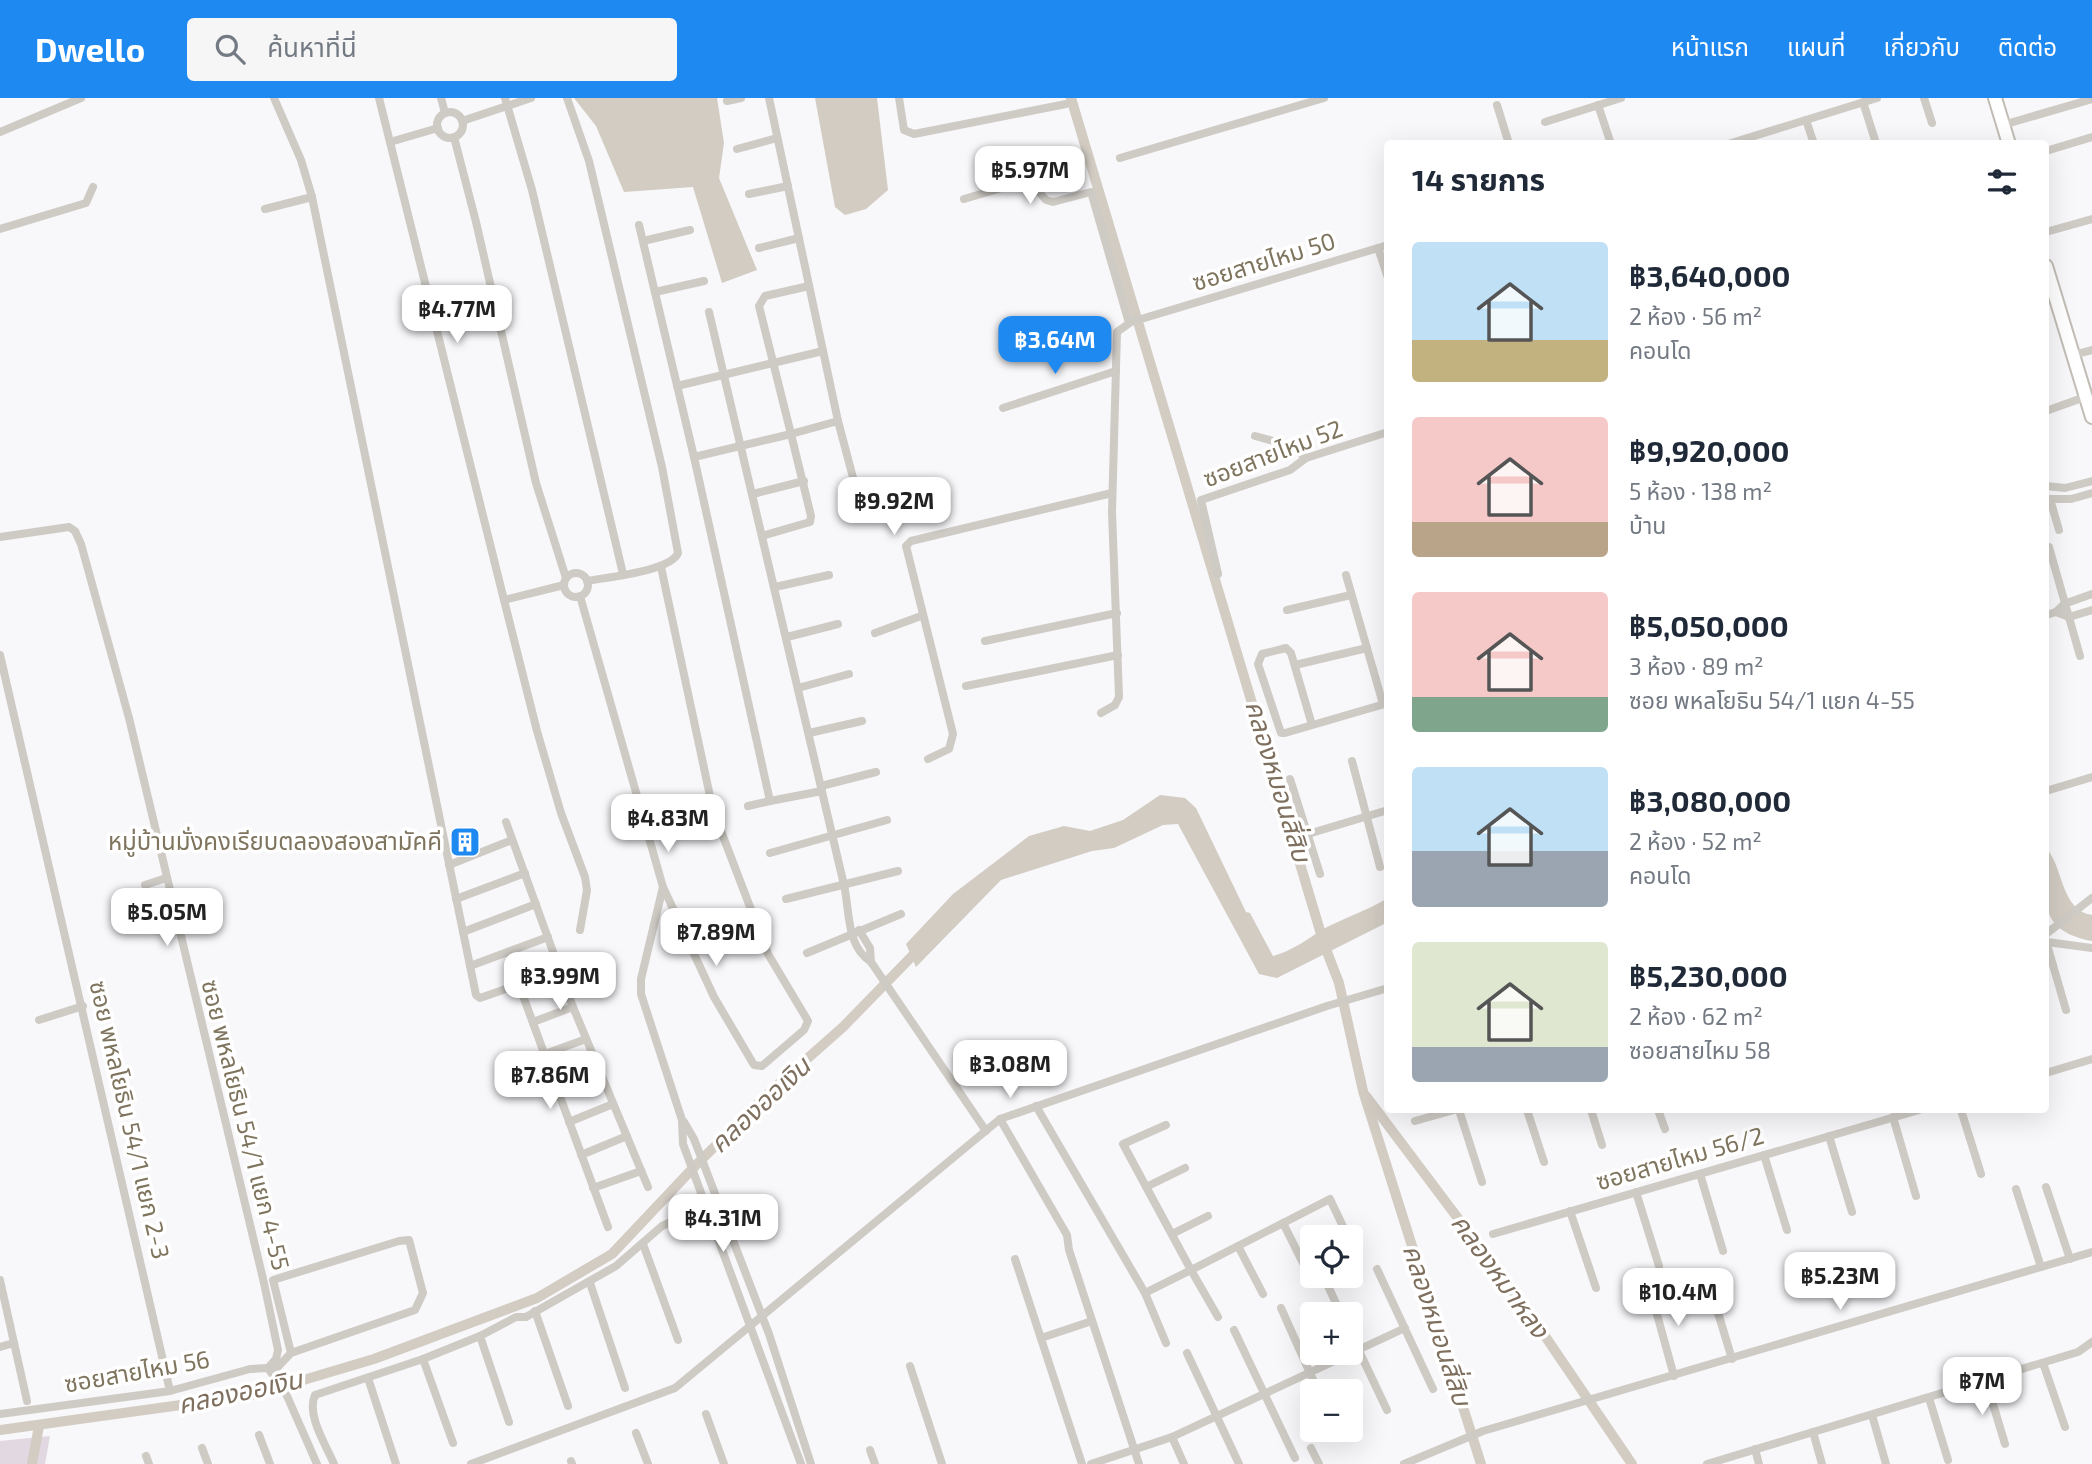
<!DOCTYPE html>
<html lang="th">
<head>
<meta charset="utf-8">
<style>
  :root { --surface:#fff; --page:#f6f6f7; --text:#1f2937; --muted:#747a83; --accent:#1f89f2 }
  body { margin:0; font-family:"Exo 2","Noto Sans Thai",sans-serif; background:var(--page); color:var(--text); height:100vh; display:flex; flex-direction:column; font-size:26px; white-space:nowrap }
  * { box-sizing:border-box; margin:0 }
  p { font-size:23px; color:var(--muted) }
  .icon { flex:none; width:38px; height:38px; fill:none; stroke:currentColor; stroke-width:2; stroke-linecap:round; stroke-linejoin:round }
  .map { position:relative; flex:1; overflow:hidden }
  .drawer { position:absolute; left:1384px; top:42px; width:665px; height:973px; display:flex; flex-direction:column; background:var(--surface); border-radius:7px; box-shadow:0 7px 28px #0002 }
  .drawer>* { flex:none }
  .tools { position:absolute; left:1300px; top:1127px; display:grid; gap:14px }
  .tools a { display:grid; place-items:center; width:63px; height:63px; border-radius:7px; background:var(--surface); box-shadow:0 7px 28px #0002; font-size:35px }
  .price { position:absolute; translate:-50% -60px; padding:0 16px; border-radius:14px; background:#fff; color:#222; font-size:23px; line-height:46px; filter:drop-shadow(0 2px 4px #0008) }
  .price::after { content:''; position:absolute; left:50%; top:42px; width:21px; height:16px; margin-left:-10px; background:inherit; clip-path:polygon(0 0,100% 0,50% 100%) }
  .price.on { background:var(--accent); color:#fff }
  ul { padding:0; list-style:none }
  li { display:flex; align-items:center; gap:21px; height:175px; padding:0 28px }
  li span { display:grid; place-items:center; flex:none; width:196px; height:140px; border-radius:7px; color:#555 }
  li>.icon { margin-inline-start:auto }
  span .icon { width:84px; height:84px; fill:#fffc; stroke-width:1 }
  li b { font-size:30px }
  h2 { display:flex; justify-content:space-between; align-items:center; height:84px; padding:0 28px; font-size:30px }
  header { display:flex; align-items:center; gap:42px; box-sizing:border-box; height:98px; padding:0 35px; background:var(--accent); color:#fff }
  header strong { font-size:33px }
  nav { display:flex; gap:38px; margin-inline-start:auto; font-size:24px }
  .search { width:490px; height:63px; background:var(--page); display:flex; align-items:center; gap:18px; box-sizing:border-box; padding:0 24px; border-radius:7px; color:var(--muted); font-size:26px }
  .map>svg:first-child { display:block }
  .green { fill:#e1d8e2 }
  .water { fill:#d2ccc3 }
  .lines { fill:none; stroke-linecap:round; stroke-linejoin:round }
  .canal { stroke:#d2ccc3; stroke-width:10 }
  .secondary-casing { stroke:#c1bdb5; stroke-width:16 }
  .street { stroke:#cecbc5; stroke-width:8 }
  .secondary { stroke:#fff; stroke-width:12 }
  .labels { text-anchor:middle; stroke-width:7; stroke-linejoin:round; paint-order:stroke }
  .street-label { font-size:24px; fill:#7f755e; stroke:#fff }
  .poi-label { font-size:24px; fill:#7f755e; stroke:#fff; text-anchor:end }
  .water-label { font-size:26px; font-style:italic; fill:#7e6f5e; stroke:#fff }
</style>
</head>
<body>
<header>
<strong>Dwello</strong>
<div class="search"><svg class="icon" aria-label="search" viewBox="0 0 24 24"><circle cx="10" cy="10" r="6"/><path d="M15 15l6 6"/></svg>ค้นหาที่นี่</div>
<nav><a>หน้าแรก</a><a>แผนที่</a><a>เกี่ยวกับ</a><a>ติดต่อ</a></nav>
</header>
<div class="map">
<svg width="2092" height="1366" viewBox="0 0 2092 1366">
  <rect width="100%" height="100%" fill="#f8f7fa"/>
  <!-- green -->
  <path class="green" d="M 50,1338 L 45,1366 L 0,1366 L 0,1343 Z"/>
  <!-- water -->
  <g class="water">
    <path d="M 574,0 L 717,0 L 724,45 L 719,80 L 757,172 L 722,185 L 693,89 L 624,94 L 596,28 Z"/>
    <path d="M 815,0 L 877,0 L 888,92 L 866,111 L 845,117 L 835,109 Z"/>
    <path d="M 1160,697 L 1185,700 L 1196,710 L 1246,814 L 1250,815 L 1273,858 C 1295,852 1308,840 1327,829 C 1347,819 1368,812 1388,800 L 1388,824 L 1277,880 L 1259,876 L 1178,726 L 1163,727 L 1114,750 L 1092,753 L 1001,782 L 916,869 L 906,846 L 953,796 L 1029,738 L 1064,728 L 1090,733 L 1123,722 Z"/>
    <path d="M 2046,750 C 2064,769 2060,812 2092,817 L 2092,843 C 2034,832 2046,797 2046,750 Z"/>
  </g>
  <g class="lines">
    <!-- canal -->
    <g class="canal">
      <path d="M 1071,0 L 1324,846 L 1339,885 L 1363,993 L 1481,1366"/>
      <path d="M 1366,998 L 1530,1216 L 1632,1366"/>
      <path d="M 0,1332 L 253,1297 L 374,1261 L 537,1200 L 612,1156 L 696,1067 L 774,990 L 843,929 L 920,850"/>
      <path d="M 32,1366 L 39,1328"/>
    </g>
    <!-- secondary casing -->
    <g class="secondary-casing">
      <g id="secondary">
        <path d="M 1995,0 L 2009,46"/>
        <path d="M 2046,168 L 2092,319"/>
      </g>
    </g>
    <!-- street -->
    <g class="street">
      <path d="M 274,0 L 301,62 L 312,99 L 476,897 L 480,900 L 560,872"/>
      <path d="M 379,0 L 504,502"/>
      <path d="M 441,0 L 445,15"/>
      <path d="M 505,0 L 532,92 L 623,476"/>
      <path d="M 567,0 L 589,63 L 662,369 L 678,455 C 671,473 608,479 587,483"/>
      <path d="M 769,0 L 838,323 L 860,406"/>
      <path d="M 899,0 L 904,32 L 914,36 L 1066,6"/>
      <path d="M 1924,0 L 1932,25"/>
      <path d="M 727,3 L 741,0"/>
      <path d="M 1863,4 L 1875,42"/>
      <path d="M 1497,7 L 1509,46"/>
      <path d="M 1598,7 L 1611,46"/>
      <circle cx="450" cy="27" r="13"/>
      <path d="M 1806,22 L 1814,46"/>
      <path d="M 462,23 L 531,0"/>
      <path d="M 1545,24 L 1621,0"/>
      <path d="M 2003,27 L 2092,1"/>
      <path d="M 0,34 L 81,0"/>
      <path d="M 454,39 L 476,124 L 536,385 L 566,480"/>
      <path d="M 390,44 L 438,30"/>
      <path d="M 1728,46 L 1877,0"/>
      <path d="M 737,51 L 777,40"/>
      <path d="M 2046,53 L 2092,39"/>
      <path d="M 1120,60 L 1324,0"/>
      <path d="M 749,96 L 788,88"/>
      <path d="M 964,101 L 1025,83 L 1033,87 L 1046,102 L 1053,104 L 1091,94 L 1129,225"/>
      <path d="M 265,111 L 312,99"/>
      <path d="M 639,127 L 694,359"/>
      <path d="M 0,131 L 86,105 L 93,89"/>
      <path d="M 2046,134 L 2092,121"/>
      <path d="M 643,143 L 690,132"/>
      <path d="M 759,150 L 799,140"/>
      <path d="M 1378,150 L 1388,180"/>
      <path d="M 809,188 L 765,198 L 759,208 L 791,336 L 838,323"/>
      <path d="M 655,194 L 704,183"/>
      <path d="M 709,214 L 844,787 C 850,814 846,848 871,864 L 986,1033"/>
      <path d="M 2073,257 L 2092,252"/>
      <path d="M 677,288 L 823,253"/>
      <path d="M 1003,310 L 1116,273"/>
      <path d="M 2046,313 L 2085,299"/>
      <path d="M 1255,338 L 1291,348 L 1306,360"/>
      <path d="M 2046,388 L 2065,390 L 2092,383"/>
      <path d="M 753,396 L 804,383"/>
      <path d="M 2046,401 L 2071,401 L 2092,395"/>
      <path d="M 2050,401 L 2059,432"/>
      <path d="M 762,438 L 810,424 L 811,418 L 791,336 L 694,359 L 770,703 L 822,693"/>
      <path d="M 0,439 L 69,429 L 75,433 L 81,446 L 129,620 L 264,1185 L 278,1252 L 276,1261 L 268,1270"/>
      <path d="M 2049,449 L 2080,558"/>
      <path d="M 661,469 L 713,712 L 768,856 L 808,923 L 804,932 L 762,968 L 754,967 L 714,899 L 663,789"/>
      <circle cx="576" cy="487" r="12"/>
      <path d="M 1218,476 L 1201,402 L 1290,372 L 1306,360 L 1388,334"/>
      <path d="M 1346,477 L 1383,606"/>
      <path d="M 564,487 L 504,502 L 537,633 L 561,715 L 585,779 L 587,792 L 580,832"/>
      <path d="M 775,489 L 829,477"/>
      <path d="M 580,498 L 663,789 L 641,881 L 641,896 L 682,1022 L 683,1046 L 801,1366"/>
      <path d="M 1287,512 L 1351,497"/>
      <path d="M 2056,514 L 2069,519 L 2092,512"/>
      <path d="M 2046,517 L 2056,514 L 2064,506 L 2092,496"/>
      <path d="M 875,535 L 921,518"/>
      <path d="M 787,539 L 838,526"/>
      <path d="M 985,543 L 1117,515"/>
      <path d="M 0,557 L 170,1293"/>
      <path d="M 1295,567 L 1367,550"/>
      <path d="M 966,588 L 1118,557"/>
      <path d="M 798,590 L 849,576"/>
      <path d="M 1101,615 L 1115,607 L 1119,599 L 1112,414 L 1117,234 L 1131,224 L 1388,147"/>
      <path d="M 1312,627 L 1291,555 L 1286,550 L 1262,556 L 1258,566 L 1281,635 L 1285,635 L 1388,605"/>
      <path d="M 809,635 L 862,623"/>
      <path d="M 928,661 L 949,651 L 953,636 L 906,448 L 911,443 L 1112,395"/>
      <path d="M 1352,663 L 1380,769"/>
      <path d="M 1290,681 L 1320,776"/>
      <path d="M 821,688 L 876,674"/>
      <path d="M 2046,693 L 2092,679"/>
      <path d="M 748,708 L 770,703"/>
      <path d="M 506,724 L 573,909 L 648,1089"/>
      <path d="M 1308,736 L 1388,712"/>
      <path d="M 770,755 L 887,722"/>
      <path d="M 449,767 L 512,742"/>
      <path d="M 145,787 L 166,780"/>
      <path d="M 456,801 L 525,775"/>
      <path d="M 786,801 L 898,773"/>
      <path d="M 859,832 L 870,850 L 871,864"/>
      <path d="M 463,834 L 536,806"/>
      <path d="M 2046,836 L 2092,800"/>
      <path d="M 2046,843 L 2066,912"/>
      <path d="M 2047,844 L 2092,850"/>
      <path d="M 807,855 L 901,816"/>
      <path d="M 470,868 L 548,839"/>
      <path d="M 519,887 L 608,1129"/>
      <path d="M 39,922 L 83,908"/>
      <path d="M 533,924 L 573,909"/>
      <path d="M 545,956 L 586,941"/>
      <path d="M 2046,975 L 2092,961"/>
      <path d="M 557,990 L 600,973"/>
      <path d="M 1036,1008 L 1145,1195 L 1166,1245"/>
      <path d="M 1459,1012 L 1482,1084"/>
      <path d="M 1527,1012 L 1544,1064"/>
      <path d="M 1591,1012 L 1602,1047"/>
      <path d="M 1658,1012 L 1665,1031"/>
      <path d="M 1961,1012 L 1981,1076"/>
      <path d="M 1893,1019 L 1916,1098"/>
      <path d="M 1000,1021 L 1067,1137 L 1069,1152 L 1139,1366"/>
      <path d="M 1415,1023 L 1454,1012"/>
      <path d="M 569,1024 L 613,1006"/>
      <path d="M 684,1024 L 694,1041 L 769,1236 L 811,1366"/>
      <path d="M 1829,1038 L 1852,1114"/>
      <path d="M 581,1057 L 627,1038"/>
      <path d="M 1764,1057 L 1787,1132"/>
      <path d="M 1700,1076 L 1723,1153"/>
      <path d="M 1146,1089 L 1185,1070"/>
      <path d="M 2046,1089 L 2070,1161"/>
      <path d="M 593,1090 L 641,1073"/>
      <path d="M 2016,1091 L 2041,1169"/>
      <path d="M 1636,1094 L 1659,1168"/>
      <path d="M 1570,1113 L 1596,1190"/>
      <path d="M 1283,1125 L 1308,1175"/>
      <path d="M 1172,1136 L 1208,1118"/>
      <path d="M 1493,1136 L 1919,1012"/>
      <path d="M 643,1146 L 678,1242"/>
      <path d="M 1351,1146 L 1352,1149"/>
      <path d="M 1238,1148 L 1263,1196"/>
      <path d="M 1015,1161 L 1082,1366"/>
      <path d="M 1377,1171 L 1433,1291"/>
      <path d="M 0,1182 L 27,1303"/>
      <path d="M 590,1185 L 625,1290"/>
      <path d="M 1328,1188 L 1341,1216"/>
      <path d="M 1650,1191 L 1674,1278"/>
      <path d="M 1145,1195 L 1191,1172 L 1123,1046 L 1166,1027"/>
      <path d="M 1712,1195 L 1732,1261"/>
      <path d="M 1281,1210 L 1318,1293"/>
      <path d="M 535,1213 L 568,1308"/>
      <path d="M 1218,1219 L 1191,1172 L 1330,1101 L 1348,1139"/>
      <path d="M 1234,1232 L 1295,1360"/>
      <path d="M 1351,1236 L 1387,1312"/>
      <path d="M 480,1238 L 509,1324"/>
      <path d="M 1041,1240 L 1092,1223"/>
      <path d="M 0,1249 L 14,1245"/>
      <path d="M 1187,1255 L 1239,1366"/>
      <path d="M 423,1261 L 453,1345"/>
      <path d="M 2043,1265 L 2065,1329"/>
      <path d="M 910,1268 L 942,1366"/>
      <path d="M 272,1275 L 291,1255 L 415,1212 L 423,1195 L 409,1142 L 399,1143 L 273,1182 L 291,1255"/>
      <path d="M 368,1280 L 396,1366"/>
      <path d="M 1986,1283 L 2005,1346"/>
      <path d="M 1929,1300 L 1948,1362"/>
      <path d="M 0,1316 L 170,1293 L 250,1271 L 268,1270 L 287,1298 L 317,1366"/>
      <path d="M 706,1316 L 724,1366"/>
      <path d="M 1872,1317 L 1886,1366"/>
      <path d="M 1336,1332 L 1339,1337"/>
      <path d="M 1813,1334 L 1822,1366"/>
      <path d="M 636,1335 L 648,1366"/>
      <path d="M 259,1337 L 270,1366"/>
      <path d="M 1172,1339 L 1184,1366"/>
      <path d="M 202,1350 L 208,1366"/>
      <path d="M 1311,1350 L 1319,1366"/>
      <path d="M 1755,1351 L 1759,1366"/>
      <path d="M 870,1352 L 875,1366"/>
      <path d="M 146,1358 L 149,1366"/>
      <path d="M 571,1363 L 572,1366"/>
      <path d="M 334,1366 C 326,1347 306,1317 315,1297 L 423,1261 L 480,1238 L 516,1219 L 526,1219 L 616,1168 L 662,1128 L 719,1102"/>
      <path d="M 471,1366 L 675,1290 L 1000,1021 L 1327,908 L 1388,890"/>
      <path d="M 1091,1366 L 1172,1339 L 1405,1230"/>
      <path d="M 1404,1366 L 1483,1333 L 2092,1154"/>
      <path d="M 1707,1366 L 2078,1254 L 2092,1244"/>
    </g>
    <!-- secondary -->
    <use href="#secondary" class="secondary"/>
  </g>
  <!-- icons -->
  <defs>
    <g id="building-square" transform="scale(1.575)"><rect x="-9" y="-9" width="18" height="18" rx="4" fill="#1f89f2" stroke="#fff"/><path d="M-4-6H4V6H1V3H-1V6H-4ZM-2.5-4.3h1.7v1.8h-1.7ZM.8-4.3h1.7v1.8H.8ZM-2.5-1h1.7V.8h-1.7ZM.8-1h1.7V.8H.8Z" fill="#fff"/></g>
  </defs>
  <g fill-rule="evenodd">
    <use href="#building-square" x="465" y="744"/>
  </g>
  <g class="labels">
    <!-- street labels -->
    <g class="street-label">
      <text transform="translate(1264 164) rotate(-17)" y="8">ซอยสายไหม 50</text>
      <text transform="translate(1273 356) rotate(-21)" y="8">ซอยสายไหม 52</text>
      <text transform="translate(129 1022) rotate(77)" y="8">ซอย พหลโยธิน 54/1 แยก 2-3</text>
      <text transform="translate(245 1027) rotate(76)" y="8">ซอย พหลโยธิน 54/1 แยก 4-55</text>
      <text transform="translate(1680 1061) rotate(-16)" y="8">ซอยสายไหม 56/2</text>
      <text transform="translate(137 1274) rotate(-10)" y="8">ซอยสายไหม 56</text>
    </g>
    <!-- poi labels -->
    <g class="poi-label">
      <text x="442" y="752">หมู่บ้านมั่งคงเรียบตลองสองสามัคคี</text>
    </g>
    <!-- water labels -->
    <g class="water-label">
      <text transform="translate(1278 683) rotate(73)" y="9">คลองหมอนสี่สิบ</text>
      <text transform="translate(760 1007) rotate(-43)" y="9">คลองออเงิน</text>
      <text transform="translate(1500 1178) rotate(54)" y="9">คลองหมาหลง</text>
      <text transform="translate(1437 1227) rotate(72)" y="9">คลองหมอนสี่สิบ</text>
      <text transform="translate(240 1294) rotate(-12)" y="9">คลองออเงิน</text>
    </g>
  </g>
</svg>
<div class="tools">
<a><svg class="icon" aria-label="locate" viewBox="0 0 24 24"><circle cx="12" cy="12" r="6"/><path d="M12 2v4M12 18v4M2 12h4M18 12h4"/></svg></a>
<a>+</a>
<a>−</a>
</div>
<b class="price" style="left:1030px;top:108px">฿5.97M</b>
<b class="price" style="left:457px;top:247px">฿4.77M</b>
<b class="price on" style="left:1055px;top:278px">฿3.64M</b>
<b class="price" style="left:894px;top:439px">฿9.92M</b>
<b class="price" style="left:668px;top:756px">฿4.83M</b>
<b class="price" style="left:167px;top:850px">฿5.05M</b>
<b class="price" style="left:716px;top:870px">฿7.89M</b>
<b class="price" style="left:560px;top:914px">฿3.99M</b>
<b class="price" style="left:1010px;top:1002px">฿3.08M</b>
<b class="price" style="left:550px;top:1013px">฿7.86M</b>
<b class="price" style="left:723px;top:1156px">฿4.31M</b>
<b class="price" style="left:1840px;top:1214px">฿5.23M</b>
<b class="price" style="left:1678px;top:1230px">฿10.4M</b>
<b class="price" style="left:1982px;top:1319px">฿7M</b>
<section class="drawer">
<h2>14 รายการ<svg class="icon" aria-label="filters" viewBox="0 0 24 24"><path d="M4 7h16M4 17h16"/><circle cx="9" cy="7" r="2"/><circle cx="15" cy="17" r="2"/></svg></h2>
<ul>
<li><span style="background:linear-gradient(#bfe0f5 70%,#c2b280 0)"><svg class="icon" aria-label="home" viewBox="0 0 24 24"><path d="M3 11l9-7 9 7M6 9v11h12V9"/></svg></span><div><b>฿3,640,000</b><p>2 ห้อง · 56 m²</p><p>คอนโด</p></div></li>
<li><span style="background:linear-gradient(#f6c9c9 75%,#b9a48a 0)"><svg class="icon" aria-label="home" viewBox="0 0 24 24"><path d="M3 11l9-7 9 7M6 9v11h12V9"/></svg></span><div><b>฿9,920,000</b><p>5 ห้อง · 138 m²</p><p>บ้าน</p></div></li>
<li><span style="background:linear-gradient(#f6c9c9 75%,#7fa58c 0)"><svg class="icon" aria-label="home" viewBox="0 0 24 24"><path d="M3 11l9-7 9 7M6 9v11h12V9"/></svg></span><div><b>฿5,050,000</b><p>3 ห้อง · 89 m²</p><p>ซอย พหลโยธิน 54/1 แยก 4-55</p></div></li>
<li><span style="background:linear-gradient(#bfe0f5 60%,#9aa5b1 0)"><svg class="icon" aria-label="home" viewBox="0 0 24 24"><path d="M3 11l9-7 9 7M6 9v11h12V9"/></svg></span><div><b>฿3,080,000</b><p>2 ห้อง · 52 m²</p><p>คอนโด</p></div></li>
<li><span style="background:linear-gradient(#dfe7d0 75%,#9aa5b1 0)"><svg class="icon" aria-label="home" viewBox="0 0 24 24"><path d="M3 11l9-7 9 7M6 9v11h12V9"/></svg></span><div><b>฿5,230,000</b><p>2 ห้อง · 62 m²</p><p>ซอยสายไหม 58</p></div></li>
</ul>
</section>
</div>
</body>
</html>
